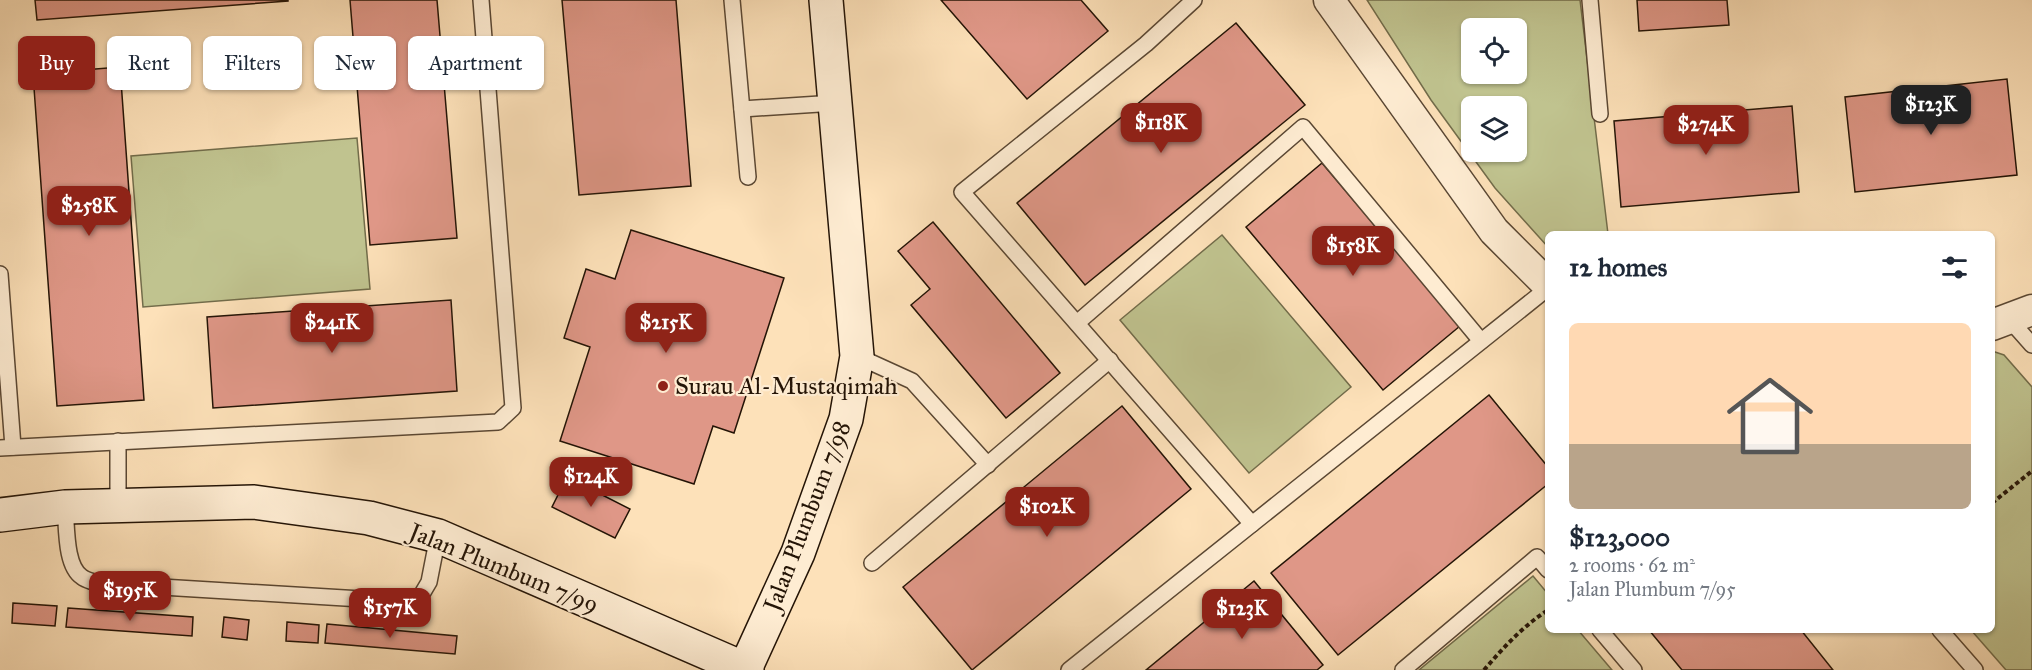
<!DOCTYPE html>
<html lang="en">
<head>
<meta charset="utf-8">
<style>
  :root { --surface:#fff; --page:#f6f6f7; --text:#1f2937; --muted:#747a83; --line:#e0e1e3; --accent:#8f2418 }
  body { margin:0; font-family:"IM FELL Great Primer",serif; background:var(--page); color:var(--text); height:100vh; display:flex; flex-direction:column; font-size:22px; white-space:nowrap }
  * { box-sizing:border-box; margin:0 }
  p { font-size:20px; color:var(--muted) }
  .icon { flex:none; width:33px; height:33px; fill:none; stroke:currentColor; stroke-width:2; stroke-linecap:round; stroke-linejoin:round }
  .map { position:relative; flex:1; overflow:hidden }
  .drawer { position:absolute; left:1545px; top:231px; width:450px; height:402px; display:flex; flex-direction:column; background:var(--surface); border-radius:9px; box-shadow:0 2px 4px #0004 }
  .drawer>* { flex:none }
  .banner { position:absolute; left:18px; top:36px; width:570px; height:54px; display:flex; gap:12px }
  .tools { position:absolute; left:1461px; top:18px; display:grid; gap:12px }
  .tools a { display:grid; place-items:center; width:66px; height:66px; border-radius:9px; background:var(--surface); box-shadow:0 2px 4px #0004; font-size:30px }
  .price { position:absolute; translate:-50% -51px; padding:0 14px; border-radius:12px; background:var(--accent); color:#fff; font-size:20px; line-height:39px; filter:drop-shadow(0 2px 3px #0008) }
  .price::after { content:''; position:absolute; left:50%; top:36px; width:18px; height:14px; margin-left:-9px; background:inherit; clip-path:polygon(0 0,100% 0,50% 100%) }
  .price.active { background:#222; color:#fff }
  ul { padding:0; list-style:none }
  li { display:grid; align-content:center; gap:12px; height:318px; padding:0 24px }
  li+li { border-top:2px solid var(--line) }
  li span { display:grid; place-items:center; height:186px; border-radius:9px; color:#555 }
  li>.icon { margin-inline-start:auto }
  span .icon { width:108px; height:108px; fill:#fffc; stroke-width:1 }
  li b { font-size:26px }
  h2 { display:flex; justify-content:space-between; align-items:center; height:72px; padding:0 24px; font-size:26px }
  .chip { padding:0 21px; border-radius:9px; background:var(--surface); box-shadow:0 2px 4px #0004; font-size:21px; line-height:54px }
  .chip.active { background:var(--accent); color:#fff }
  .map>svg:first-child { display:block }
  .green { fill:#c0c38f; stroke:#726c4a; stroke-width:1.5; fill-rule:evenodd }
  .building { fill:#df9787; stroke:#241406; stroke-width:1.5 }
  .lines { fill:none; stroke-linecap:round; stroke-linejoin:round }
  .lane-casing { stroke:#5a4733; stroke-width:18 }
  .street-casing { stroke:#5a4733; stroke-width:33 }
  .secondary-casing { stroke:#241406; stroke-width:36 }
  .path { stroke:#241406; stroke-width:4; stroke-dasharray:4.5 3; stroke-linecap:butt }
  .lane { stroke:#feecd2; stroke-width:15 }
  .street { stroke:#feecd2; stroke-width:30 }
  .secondary { stroke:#feecd2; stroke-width:33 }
  .poi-dot { fill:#8f2418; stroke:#feecd2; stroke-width:2 }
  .labels { text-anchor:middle; stroke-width:4.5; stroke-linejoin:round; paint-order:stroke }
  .poi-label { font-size:24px; fill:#241406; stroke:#feecd2; text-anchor:start }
  .street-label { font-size:24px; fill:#241406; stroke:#feecd2 }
</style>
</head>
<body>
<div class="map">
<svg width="2032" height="670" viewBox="0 0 2032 670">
  <rect width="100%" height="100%" fill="#fde1b9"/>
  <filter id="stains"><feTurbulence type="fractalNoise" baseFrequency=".00333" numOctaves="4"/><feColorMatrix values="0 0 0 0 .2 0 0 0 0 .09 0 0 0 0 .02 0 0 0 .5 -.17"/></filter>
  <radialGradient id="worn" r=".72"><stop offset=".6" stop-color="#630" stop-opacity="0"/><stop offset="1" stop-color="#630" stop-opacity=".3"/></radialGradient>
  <!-- green -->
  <g class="green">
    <path d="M 1367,0 L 1580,0 L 1608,234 L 1548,234 L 1548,247 L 1495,188 L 1431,100 ZM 1472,28 L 1516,28 L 1516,74 L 1472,74 ZM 1472,106 L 1516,106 L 1516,152 L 1472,152 Z"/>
    <path d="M 357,138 L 370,289 L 143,307 L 131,156 Z"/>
    <path d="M 1222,235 L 1351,387 L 1249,473 L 1120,320 Z"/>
    <path d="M 1992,351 L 2004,355 L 2032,387 L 2032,670 L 2006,670 L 1971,630 L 1992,630 Z"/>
    <path d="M 1533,576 L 1548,594 L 1548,630 L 1578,630 L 1612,670 L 1419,670 Z"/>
  </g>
  <!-- building -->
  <g class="building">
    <path d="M 35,0 L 288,0 L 288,1 L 37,20 Z"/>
    <path d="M 350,0 L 437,0 L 457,238 L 370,245 Z"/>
    <path d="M 562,0 L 676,0 L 691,186 L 579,195 Z"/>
    <path d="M 941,0 L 1081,0 L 1108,31 L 1027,99 Z"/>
    <path d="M 1637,0 L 1727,0 L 1729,25 L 1639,31 Z"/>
    <path d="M 1236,23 L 1305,105 L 1085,285 L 1017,203 Z"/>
    <path d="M 120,67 L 144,400 L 57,406 L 33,74 Z"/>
    <path d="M 2007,79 L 2017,175 L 1855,192 L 1845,97 Z"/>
    <path d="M 1792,106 L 1799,192 L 1621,207 L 1614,121 Z"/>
    <path d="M 1322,163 L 1460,326 L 1383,390 L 1246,227 Z"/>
    <path d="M 933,222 L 1060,373 L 1006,418 L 911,305 L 930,289 L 898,251 Z"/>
    <path d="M 631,230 L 784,278 L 734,433 L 713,426 L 694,484 L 560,441 L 590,347 L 564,338 L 586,269 L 615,279 Z"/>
    <path d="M 451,300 L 457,391 L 213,408 L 207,317 Z"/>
    <path d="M 1489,395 L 1548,467 L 1548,484 L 1338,655 L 1271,573 Z"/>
    <path d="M 1122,406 L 1191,489 L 972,670 L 903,587 Z"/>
    <path d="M 567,477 L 630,509 L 615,538 L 552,507 Z"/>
    <path d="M 1254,581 L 1323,665 L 1317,670 L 1146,670 Z"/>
    <path d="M 13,603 L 57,606 L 55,626 L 12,623 Z"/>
    <path d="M 68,608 L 193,617 L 192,636 L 66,627 Z"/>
    <path d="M 224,617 L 249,620 L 247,640 L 222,637 Z"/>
    <path d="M 287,622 L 319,625 L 318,643 L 286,641 Z"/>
    <path d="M 327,624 L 457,636 L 455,654 L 325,643 Z"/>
    <path d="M 1649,630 L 1801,630 L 1833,670 L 1682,670 Z"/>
  </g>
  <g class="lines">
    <!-- lane casing -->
    <g class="lane-casing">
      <g id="lane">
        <path d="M 732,0 L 748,177"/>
        <path d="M 1194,0 L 1146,44 L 962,192 L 1252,524"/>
        <path d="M 1590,0 L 1600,114"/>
        <path d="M 742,109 L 835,103"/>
        <path d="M 0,274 L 13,447"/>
        <path d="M 2009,319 L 2032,345"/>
        <path d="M 1077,323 L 1303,127 L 1481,341"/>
        <path d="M 857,356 L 912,381 L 988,465"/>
        <path d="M 118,441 L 118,506"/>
        <path d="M 0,448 L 498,422 L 513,408 L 481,0"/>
        <path d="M 65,507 C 67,527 65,566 82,577 C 86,580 91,581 96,583 L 411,602 L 419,599 L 429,582 L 438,536"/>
        <path d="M 872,563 L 1110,360"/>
        <path d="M 1600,630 L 1634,670"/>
        <path d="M 1940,630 L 1975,670"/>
        <path d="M 1069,670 L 1548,288"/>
        <path d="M 1403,670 L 1537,557 L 1548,570"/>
      </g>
    </g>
    <!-- street casing -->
    <g class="street-casing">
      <g id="street">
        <path d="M 1329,0 L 1494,231 L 1548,285"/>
        <path d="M 1992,325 L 2032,310"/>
      </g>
    </g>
    <!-- secondary casing -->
    <g class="secondary-casing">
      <g id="secondary">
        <path d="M 0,515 L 65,507 L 254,502 L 369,518 L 438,536 L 747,670"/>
        <path d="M 745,669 L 798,553 L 846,419 L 857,356 L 826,0"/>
      </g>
    </g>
    <!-- path -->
    <g class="path">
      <path d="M 1992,503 L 2032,471"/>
      <path d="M 1484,670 C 1503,648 1523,626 1548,610"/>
    </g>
    <!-- lane -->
    <use href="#lane" class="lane"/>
    <!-- street -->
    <use href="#street" class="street"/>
    <!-- secondary -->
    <use href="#secondary" class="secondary"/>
  </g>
  <!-- markers -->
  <circle class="poi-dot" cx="663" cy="386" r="6"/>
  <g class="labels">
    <!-- poi labels -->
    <g class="poi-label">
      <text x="675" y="394">Surau Al-Mustaqimah</text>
    </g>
    <!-- street labels -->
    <g class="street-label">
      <text transform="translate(807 516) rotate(-69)" y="8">Jalan Plumbum 7/98</text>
      <text transform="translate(504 568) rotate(22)" y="8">Jalan Plumbum 7/99</text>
    </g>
  </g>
  <rect width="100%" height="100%" filter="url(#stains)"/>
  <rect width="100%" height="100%" fill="url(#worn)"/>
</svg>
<div class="tools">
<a><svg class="icon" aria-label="locate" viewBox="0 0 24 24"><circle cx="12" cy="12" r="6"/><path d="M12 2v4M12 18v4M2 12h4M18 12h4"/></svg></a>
<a><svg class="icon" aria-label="layers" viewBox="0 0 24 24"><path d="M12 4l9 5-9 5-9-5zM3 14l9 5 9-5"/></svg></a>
</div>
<b class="price active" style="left:1931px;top:136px">$123K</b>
<b class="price" style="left:1161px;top:154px">$118K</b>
<b class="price" style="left:1706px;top:156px">$274K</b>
<b class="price" style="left:89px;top:237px">$258K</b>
<b class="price" style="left:1353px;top:277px">$158K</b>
<b class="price" style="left:332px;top:354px">$241K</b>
<b class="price" style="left:666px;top:354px">$215K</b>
<b class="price" style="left:591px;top:508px">$124K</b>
<b class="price" style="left:1047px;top:538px">$102K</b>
<b class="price" style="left:130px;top:622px">$195K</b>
<b class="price" style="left:390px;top:639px">$157K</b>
<b class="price" style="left:1242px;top:640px">$123K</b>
<div class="banner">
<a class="chip active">Buy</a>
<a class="chip">Rent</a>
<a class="chip">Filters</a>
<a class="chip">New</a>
<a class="chip">Apartment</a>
</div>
<section class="drawer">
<h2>12 homes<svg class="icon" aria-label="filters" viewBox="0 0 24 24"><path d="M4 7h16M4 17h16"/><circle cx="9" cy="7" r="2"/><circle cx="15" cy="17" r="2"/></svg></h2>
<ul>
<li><span style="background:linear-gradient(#ffd9b3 65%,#b9a48a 0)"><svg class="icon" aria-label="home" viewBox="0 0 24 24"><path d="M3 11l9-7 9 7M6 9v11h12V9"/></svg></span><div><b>$123,000</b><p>2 rooms · 62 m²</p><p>Jalan Plumbum 7/95</p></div></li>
</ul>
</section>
</div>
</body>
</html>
